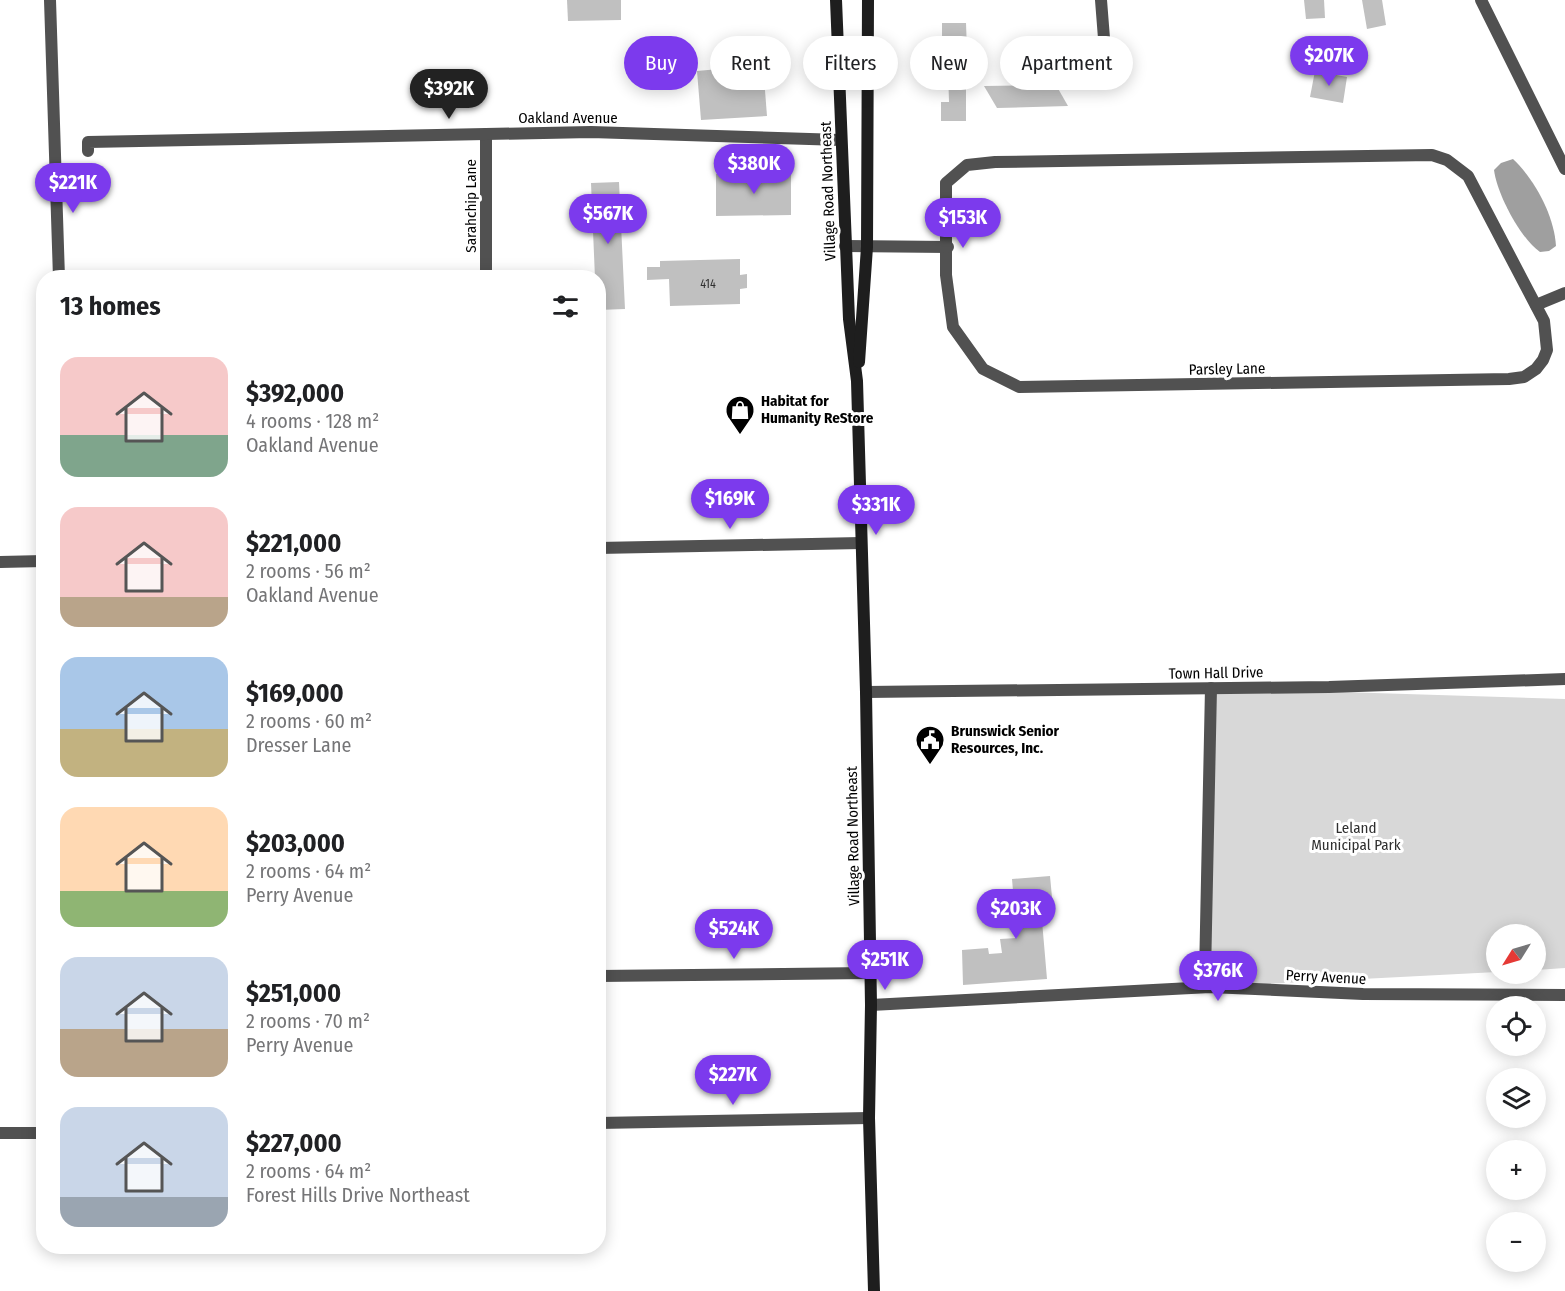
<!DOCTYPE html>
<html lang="en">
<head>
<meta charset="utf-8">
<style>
  :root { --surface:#fff; --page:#f6f6f6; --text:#202124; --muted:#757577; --accent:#7c3aed }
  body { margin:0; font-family:"Fira Sans Condensed",sans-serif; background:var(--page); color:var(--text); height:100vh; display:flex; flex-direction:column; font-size:22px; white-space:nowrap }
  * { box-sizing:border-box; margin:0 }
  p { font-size:20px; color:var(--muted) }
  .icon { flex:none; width:33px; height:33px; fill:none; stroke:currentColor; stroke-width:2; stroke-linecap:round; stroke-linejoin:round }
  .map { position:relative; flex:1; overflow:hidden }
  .panel { position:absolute; left:36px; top:270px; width:570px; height:984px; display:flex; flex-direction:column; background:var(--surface); border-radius:24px; box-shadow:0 3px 15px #0003 }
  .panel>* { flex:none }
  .banner { position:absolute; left:624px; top:36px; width:570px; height:54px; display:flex; gap:12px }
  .needle { width:39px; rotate:233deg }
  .tools { position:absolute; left:1486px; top:924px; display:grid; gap:12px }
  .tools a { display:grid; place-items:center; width:60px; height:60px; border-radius:50%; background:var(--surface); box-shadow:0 3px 15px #0003; font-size:30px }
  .price { position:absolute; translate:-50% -51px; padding:0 14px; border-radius:21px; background:var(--accent); color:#fff; font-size:20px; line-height:39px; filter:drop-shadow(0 2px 3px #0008) }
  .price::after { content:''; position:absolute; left:50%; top:36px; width:18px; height:14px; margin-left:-9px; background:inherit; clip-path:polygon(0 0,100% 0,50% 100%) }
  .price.current { background:#222; color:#fff }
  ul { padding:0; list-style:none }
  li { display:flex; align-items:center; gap:18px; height:150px; padding:0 24px }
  li span { display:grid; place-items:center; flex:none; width:168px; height:120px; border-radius:18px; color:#555 }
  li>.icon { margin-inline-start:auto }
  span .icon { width:72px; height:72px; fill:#fffc; stroke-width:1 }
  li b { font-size:26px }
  h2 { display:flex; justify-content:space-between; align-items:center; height:72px; padding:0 24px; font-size:26px }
  .chip { padding:0 21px; border-radius:27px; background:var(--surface); box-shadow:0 3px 15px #0003; font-size:21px; line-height:54px }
  .chip.current { background:var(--accent); color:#fff }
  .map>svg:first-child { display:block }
  .green { fill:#d8d8d8 }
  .water { fill:#9f9f9f }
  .building { fill:#c0c0c0 }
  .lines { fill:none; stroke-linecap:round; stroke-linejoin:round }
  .minor { stroke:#515151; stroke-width:12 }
  .tertiary { stroke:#515151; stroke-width:12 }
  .secondary { stroke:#1e1e1e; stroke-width:12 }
  .labels { text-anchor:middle; stroke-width:6; stroke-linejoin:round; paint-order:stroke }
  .number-label { font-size:12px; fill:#303030 }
  .street-label { font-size:15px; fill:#000; stroke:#fff }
  .poi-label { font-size:15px; font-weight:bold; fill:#000; stroke:#fff; text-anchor:start }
  .park-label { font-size:15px; fill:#2f2f2f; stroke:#fff }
</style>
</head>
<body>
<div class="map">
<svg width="1565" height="1291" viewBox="0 0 1565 1291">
  <rect width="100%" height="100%" fill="#fff"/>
  <!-- green -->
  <path class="green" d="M 1211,688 L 1565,699 L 1565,968 L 1536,970 L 1536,934 L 1497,934 L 1497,972 L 1210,987 Z"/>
  <!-- water -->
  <path class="water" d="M 1513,159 C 1535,180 1554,215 1556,246 L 1549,251 L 1540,252 C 1520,238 1497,194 1494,170 L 1501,163 Z"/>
  <!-- building -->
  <g class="building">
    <path d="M 567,0 L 621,0 L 621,20 L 568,21 Z"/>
    <path d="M 1304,0 L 1324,0 L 1325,18 L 1306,19 Z"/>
    <path d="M 1362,0 L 1382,0 L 1386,25 L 1367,29 Z"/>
    <path d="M 942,23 L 966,23 L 967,51 L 942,52 Z"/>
    <path d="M 763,65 L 767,116 L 701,120 L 697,71 Z"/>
    <path d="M 948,69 L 966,69 L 966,121 L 941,121 L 941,102 L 949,102 Z"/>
    <path d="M 1315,71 L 1347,77 L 1343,103 L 1310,97 Z"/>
    <path d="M 1056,85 L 1068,106 L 997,108 L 984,86 Z"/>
    <path d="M 791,173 L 791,215 L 716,216 L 716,174 Z"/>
    <path d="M 619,182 L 625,309 L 598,310 L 598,278 L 595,278 L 591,183 Z"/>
    <path d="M 740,259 L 740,275 L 747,274 L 747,288 L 740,289 L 740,304 L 670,306 L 669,279 L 647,280 L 647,267 L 660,267 L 660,261 Z"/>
    <path d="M 1050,876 L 1053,908 L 1041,909 L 1047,979 L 963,985 L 962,950 L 988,948 L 989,954 L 1002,953 L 1000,939 L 1017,938 L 1012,879 Z"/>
  </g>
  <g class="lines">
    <!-- minor -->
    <g class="minor">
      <path d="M 50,0 L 59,278"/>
      <path d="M 1101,0 L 1105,51"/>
      <path d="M 486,134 L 486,278"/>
      <path d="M 88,151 L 88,142 L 591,132 L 841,140"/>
      <path d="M 1432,155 L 1447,160 L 1468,176 L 1544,321 L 1547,350 L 1543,360 L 1536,369 L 1524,377 L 1509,379 L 1019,387 L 983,369 L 953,327 L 946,275 L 946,183 L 967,165 L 995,162 Z"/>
      <path d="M 845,246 L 948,247"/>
      <path d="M 1536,305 L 1565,293"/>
      <path d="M 598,548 L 861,543"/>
      <path d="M 0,562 L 44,561"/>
      <path d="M 866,692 L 1329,687 L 1565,679"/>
      <path d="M 598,976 L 869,973"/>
      <path d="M 1210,987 L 1205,975 L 1211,688"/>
      <path d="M 871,1005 L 1210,987 L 1363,994 L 1565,995"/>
      <path d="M 598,1123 L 869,1118"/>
      <path d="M 0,1133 L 44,1133"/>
    </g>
    <!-- tertiary -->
    <path class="tertiary" d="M 1481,0 L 1565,169"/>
    <!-- secondary -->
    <g class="secondary">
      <path d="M 836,0 L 849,319 L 857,381 L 866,692 L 871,1005 L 869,1118 L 874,1291"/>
      <path d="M 859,362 L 867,247 L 868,0"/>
    </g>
  </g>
  <!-- icons -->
  <defs>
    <g id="shop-pin" transform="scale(1.5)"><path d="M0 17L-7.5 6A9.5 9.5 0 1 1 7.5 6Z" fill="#000" stroke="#fff"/><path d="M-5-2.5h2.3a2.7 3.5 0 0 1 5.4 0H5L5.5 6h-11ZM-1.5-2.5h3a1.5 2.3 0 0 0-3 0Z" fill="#fff"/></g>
    <g id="civic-pin" transform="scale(1.5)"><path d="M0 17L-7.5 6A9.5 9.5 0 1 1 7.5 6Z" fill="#000" stroke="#fff"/><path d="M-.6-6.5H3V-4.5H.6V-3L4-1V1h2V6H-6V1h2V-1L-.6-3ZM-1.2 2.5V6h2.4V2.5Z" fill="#fff"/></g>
  </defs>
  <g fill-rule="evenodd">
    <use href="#shop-pin" x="740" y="410"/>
    <use href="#civic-pin" x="930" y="740"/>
  </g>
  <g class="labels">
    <!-- number labels -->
    <g class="number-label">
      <text x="708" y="288">414</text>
    </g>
    <!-- street labels -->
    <g class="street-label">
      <text x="568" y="123">Oakland Avenue</text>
      <text transform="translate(828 191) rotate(-92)" y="5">Village Road Northeast</text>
      <text transform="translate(471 206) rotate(-90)" y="5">Sarahchip Lane</text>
      <text transform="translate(1227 369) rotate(-1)" y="5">Parsley Lane</text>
      <text transform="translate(1216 673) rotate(-1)" y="5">Town Hall Drive</text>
      <text transform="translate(853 836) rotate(-91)" y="5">Village Road Northeast</text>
      <text transform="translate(1326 977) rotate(3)" y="5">Perry Avenue</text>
    </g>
    <!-- poi labels -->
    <g class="poi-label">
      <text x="761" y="406">Habitat for<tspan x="761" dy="17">Humanity ReStore</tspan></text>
      <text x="951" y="736">Brunswick Senior<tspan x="951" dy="17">Resources, Inc.</tspan></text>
    </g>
    <!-- park labels -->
    <g class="park-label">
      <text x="1356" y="833">Leland<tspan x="1356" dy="17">Municipal Park</tspan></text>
    </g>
  </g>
</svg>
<div class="tools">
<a><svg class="needle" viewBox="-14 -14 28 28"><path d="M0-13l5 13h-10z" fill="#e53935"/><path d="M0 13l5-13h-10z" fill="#757577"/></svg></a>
<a><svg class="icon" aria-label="locate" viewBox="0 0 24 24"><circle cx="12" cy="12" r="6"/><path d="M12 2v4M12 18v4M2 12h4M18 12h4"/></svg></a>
<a><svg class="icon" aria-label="layers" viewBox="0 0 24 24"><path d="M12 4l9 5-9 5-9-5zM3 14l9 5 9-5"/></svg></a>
<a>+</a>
<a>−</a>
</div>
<b class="price" style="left:1329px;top:87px">$207K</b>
<b class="price current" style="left:449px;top:120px">$392K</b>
<b class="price" style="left:754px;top:195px">$380K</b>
<b class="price" style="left:73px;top:214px">$221K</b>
<b class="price" style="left:608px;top:245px">$567K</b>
<b class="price" style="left:963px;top:249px">$153K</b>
<b class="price" style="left:730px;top:530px">$169K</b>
<b class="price" style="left:876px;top:536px">$331K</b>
<b class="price" style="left:1016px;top:940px">$203K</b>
<b class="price" style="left:734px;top:960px">$524K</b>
<b class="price" style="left:885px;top:991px">$251K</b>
<b class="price" style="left:1218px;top:1002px">$376K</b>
<b class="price" style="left:733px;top:1106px">$227K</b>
<div class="banner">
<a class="chip current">Buy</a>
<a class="chip">Rent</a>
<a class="chip">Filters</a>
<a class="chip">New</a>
<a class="chip">Apartment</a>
</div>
<section class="panel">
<h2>13 homes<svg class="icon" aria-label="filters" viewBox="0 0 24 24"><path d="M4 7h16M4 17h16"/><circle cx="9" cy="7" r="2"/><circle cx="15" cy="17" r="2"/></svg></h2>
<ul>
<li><span style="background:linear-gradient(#f6c9c9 65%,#7fa58c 0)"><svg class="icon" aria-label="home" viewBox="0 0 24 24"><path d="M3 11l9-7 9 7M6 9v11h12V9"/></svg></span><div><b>$392,000</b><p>4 rooms · 128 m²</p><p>Oakland Avenue</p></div></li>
<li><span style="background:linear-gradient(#f6c9c9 75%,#b9a48a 0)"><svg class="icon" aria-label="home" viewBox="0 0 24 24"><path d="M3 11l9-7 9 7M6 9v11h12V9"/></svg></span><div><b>$221,000</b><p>2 rooms · 56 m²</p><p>Oakland Avenue</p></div></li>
<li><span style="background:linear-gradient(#a9c7e8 60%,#c2b280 0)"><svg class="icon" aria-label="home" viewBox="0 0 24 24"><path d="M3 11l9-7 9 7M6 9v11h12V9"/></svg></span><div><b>$169,000</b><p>2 rooms · 60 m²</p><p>Dresser Lane</p></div></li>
<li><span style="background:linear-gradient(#ffd9b3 70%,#8fb573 0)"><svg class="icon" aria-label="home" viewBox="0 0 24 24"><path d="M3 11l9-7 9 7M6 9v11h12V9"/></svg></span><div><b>$203,000</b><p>2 rooms · 64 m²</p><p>Perry Avenue</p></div></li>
<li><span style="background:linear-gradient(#c9d6e8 60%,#b9a48a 0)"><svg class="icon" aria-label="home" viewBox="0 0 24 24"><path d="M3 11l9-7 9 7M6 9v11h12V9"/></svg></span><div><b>$251,000</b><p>2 rooms · 70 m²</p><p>Perry Avenue</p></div></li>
<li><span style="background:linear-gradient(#c9d6e8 75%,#9aa5b1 0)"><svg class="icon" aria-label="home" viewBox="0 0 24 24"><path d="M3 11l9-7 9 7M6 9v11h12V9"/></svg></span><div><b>$227,000</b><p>2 rooms · 64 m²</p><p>Forest Hills Drive Northeast</p></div></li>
</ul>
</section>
</div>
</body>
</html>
